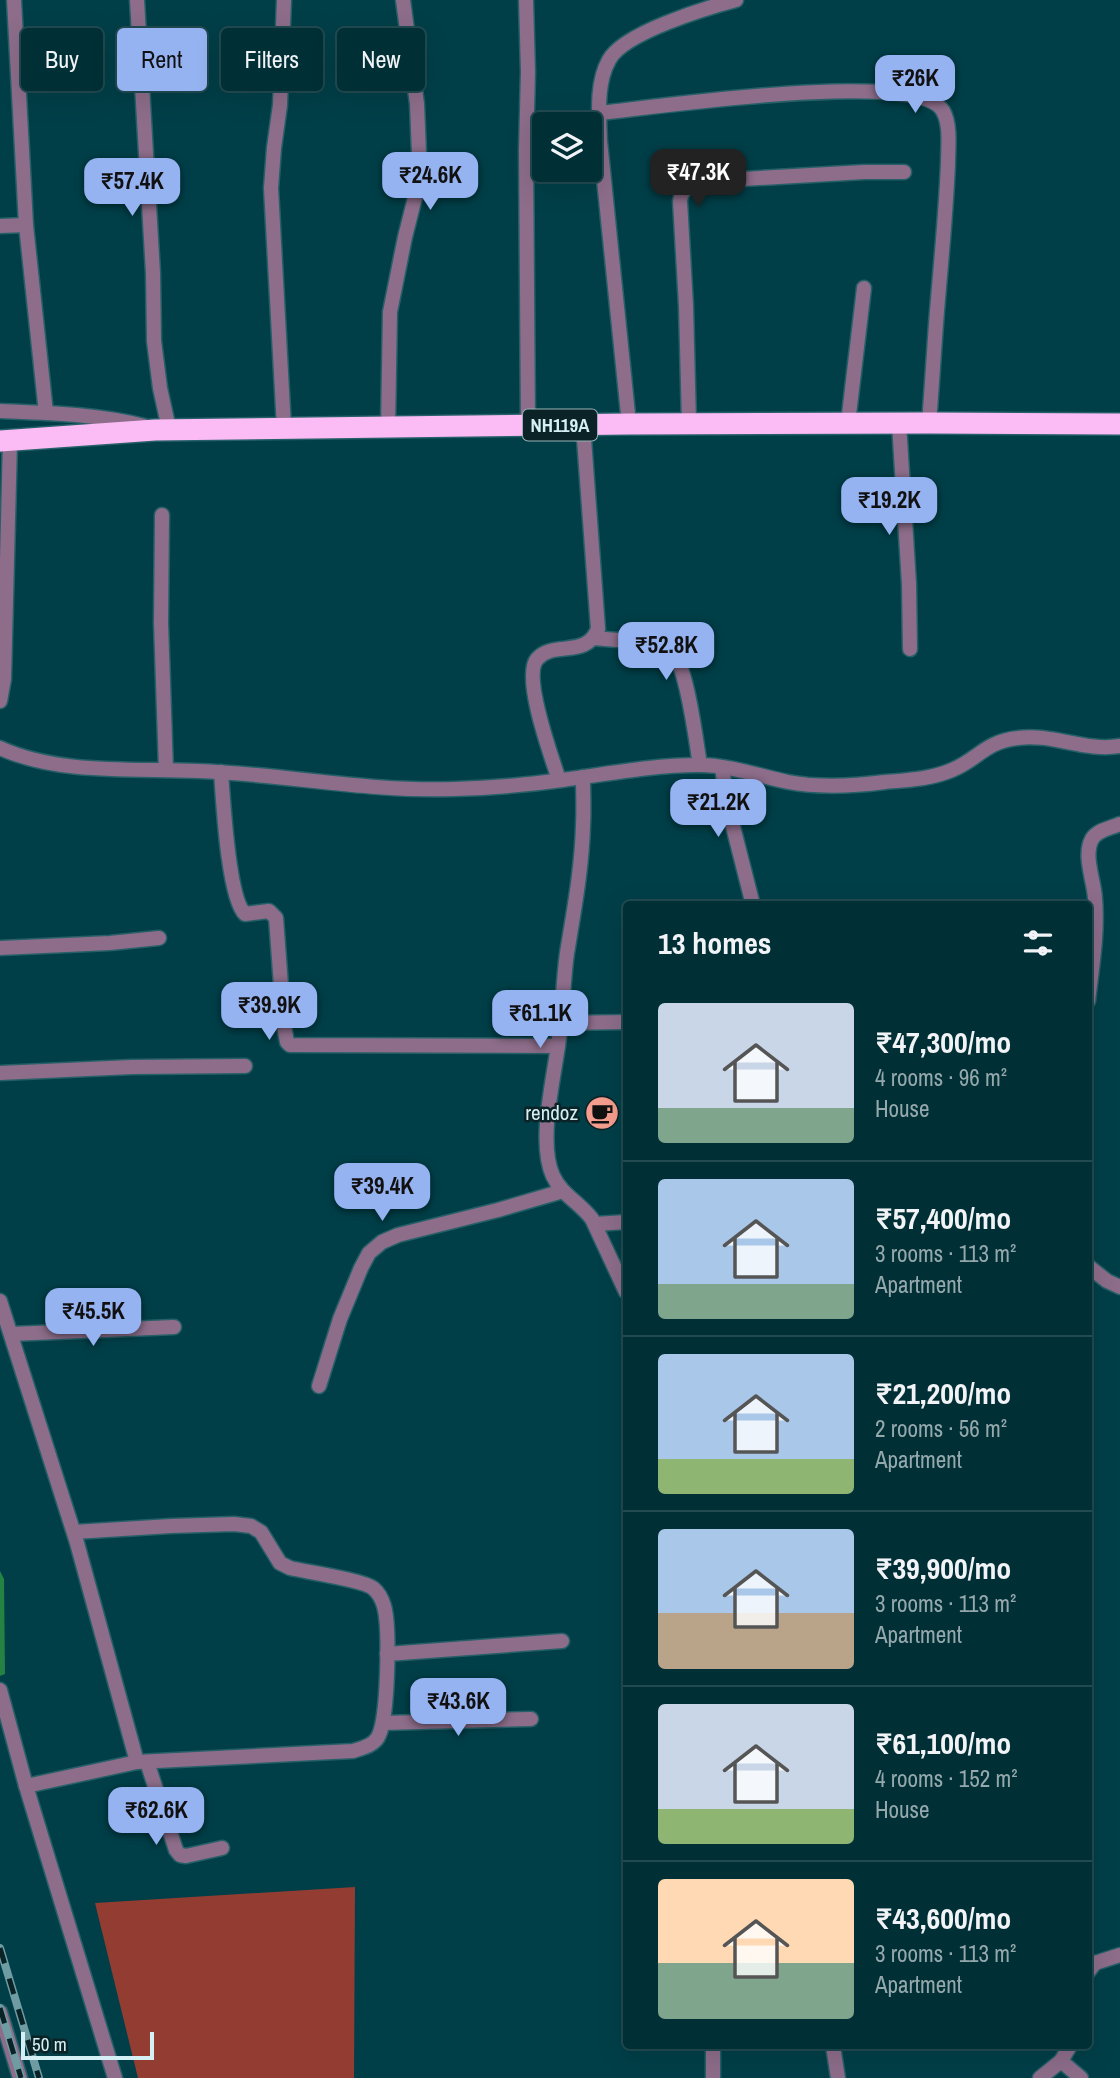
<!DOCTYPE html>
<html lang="en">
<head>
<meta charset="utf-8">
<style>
  :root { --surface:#002f36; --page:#0e3b42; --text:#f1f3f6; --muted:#95a9ad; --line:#224a51; --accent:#95b2f1 }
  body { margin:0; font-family:"Archivo Narrow",sans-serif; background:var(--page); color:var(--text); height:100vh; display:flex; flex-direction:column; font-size:26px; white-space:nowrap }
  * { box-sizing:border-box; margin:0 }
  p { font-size:23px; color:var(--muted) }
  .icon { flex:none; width:38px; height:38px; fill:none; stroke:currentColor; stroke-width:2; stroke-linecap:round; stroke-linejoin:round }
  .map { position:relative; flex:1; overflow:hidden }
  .side { position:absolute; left:623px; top:901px; width:469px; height:1148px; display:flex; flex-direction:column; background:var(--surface); border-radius:7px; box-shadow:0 7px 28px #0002,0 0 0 2px var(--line) }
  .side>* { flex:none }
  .banner { position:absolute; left:21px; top:28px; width:497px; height:63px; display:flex; gap:14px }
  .tools { position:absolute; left:532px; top:112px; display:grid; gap:14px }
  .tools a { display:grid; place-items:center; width:70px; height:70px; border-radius:7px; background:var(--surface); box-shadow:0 7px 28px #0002,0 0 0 2px var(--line); font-size:35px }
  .scale { position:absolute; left:21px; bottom:18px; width:133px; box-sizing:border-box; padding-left:7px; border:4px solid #d4f0f5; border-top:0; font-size:19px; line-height:24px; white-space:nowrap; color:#d4f0f5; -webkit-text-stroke:5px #0b2326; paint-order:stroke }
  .price { position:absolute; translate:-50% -60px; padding:0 16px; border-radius:14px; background:var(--accent); color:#111; font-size:23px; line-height:46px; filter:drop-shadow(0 2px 4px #0008) }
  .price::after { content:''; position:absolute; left:50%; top:42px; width:21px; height:16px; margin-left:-10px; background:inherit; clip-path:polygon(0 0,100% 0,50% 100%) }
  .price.on { background:#222; color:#fff }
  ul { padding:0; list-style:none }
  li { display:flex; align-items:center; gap:21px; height:175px; padding:0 35px }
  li+li { border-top:2px solid var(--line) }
  li span { display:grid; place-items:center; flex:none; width:196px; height:140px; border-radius:7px; color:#555 }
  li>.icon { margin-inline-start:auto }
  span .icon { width:84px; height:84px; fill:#fffc; stroke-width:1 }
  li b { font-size:30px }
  h2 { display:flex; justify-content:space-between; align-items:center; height:84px; padding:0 35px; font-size:30px }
  .pill { padding:0 24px; border-radius:7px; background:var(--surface); box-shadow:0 7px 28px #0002,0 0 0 2px var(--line); font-size:24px; line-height:63px }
  .pill.on { background:var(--accent); color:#111 }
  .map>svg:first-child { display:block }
  .green { fill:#933c31 }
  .water { fill:#248242 }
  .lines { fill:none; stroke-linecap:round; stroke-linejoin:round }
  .street-casing { stroke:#265f67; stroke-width:17 }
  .highway-casing { stroke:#265f67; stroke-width:24 }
  .street { stroke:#8d6d8a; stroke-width:14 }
  .highway { stroke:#fbbbf5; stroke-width:21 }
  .rail-casing { stroke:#6f9ca3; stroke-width:8 }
  .rail { stroke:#0b2326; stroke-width:5; stroke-dasharray:16; stroke-linecap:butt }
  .labels { text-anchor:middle; stroke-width:5; stroke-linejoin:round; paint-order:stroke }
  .shield { fill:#0b2326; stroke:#98b2b7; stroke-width:2 }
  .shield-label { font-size:19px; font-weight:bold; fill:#d4f0f5 }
  .poi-label { font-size:21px; fill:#d4f0f5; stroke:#0b2326; text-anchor:end }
</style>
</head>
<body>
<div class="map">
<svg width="1120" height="2078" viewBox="0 0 1120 2078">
  <rect width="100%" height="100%" fill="#003f48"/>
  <!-- green -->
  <path class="green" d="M 355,1887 L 354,2078 L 138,2078 L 95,1903 Z"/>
  <!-- water -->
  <path class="water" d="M 0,1571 L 4,1579 L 5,1674 L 0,1676 Z"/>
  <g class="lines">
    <!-- street casing -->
    <g class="street-casing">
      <g id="street">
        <path d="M 14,0 L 26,225 L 46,413"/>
        <path d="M 137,0 L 153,273 L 154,341 L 160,388 L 169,429"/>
        <path d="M 526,0 L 528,72 L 526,150 L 528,425"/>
        <path d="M 599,113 C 650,108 919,68 943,111 C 951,125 948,148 948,163 C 946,213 941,262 937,311 C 934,349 932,386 929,423"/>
        <path d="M 0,226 L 26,225"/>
        <path d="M 0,411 C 48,413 97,414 144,426"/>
        <path d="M 848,423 L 864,288"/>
        <path d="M 899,423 L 909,584 L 910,649"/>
        <path d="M 629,424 L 600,141 C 599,115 596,83 609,60 C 623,33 706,8 736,0"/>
        <path d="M 689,424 L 686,306 L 680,201 C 682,185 694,183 708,181 L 864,172 L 904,172"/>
        <path d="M 388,427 L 390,312 L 405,237 L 420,178 L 417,104 L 403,0"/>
        <path d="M 284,428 L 271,188 L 274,148 L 280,105 L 284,0"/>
        <path d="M 162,515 L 161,623 L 166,770"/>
        <path d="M 594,638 C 611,640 658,641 670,649 C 687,662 696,742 700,765"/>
        <path d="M 0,701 L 4,679 L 10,441"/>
        <path d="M 0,748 C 59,775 135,768 198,771 C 283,774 368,792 454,789 C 490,788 527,785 562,780 C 607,774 653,765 699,765 C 729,765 759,776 788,782 C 820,788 854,786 885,782 C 908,780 931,779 952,770 C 979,759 984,742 1018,738 C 1052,733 1085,752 1120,746"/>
        <path d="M 722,768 L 728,807 L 753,905"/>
        <path d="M 221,772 C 223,798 228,898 245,914 L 269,911 L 276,918 L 284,1026 L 287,1042 L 290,1045 L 558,1046"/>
        <path d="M 583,777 C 583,793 584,809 583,825 C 582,868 574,910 567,953 C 563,981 563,1010 559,1038 C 555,1075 537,1141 553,1176 C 561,1194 580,1203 592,1219 L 626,1292"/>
        <path d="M 559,780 C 552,758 522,677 537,659 C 553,640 586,659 598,629 L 583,425"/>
        <path d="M 0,948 L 110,943 L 159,938"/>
        <path d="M 1088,1001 C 1092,967 1098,932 1095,898 C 1094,881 1083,855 1092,839 C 1097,830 1111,828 1120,824"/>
        <path d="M 561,1023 L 626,1022"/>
        <path d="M 0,1073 L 132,1067 L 245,1066"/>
        <path d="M 595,1224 L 626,1222"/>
        <path d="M 1088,1266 L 1107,1281 L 1120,1287"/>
        <path d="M 0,1301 L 77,1543 L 137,1762"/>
        <path d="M 11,1334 L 174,1327"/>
        <path d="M 319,1386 L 340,1319 L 361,1268 L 369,1253 L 382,1242 L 398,1235 L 498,1210 L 563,1191"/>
        <path d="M 387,1654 L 562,1641"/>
        <path d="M 0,1690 L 26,1786 L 115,2078"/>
        <path d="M 383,1723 L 531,1719"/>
        <path d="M 147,1762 L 176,1850 L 180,1855 L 186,1856 L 222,1848"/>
        <path d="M 26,1786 L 137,1762 L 353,1751 C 363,1748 375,1745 379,1735 C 388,1715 390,1627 384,1606 C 382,1599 379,1593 373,1588 C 363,1580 307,1572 290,1568 L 280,1563 L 261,1532 L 251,1526 L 234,1524 L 171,1526 L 74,1532"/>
        <path d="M 1088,1972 L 1095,1963 L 1120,1955"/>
        <path d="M 0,2012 L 20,2078"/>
        <path d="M 833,2046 L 838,2078"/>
        <path d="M 1061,2061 L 1081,2078"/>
        <path d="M 713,2078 L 713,2046"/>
        <path d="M 1040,2078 L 1061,2061 L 1070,2046"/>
      </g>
    </g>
    <!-- highway casing -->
    <g class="highway-casing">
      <path id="highway" d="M 0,441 L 155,430 L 629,424 L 929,423 L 1120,424"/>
    </g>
    <!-- street -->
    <use href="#street" class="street"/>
    <!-- highway -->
    <use href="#highway" class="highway"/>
    <!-- rail casing -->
    <g class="rail-casing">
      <g id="rail">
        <path d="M 0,1948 L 39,2078"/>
        <path d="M 0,2008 L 21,2078"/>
      </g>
    </g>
    <!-- rail -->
    <use href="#rail" class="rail"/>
  </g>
  <!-- icons -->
  <defs>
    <g id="cafe-disc" transform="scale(1.75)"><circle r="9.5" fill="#f59d8e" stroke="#0b2326"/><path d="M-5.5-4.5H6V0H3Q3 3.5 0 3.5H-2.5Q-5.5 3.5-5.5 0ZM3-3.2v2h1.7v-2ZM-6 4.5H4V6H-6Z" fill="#111"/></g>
  </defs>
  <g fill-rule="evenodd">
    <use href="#cafe-disc" x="602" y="1113"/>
  </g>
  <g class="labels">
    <!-- shield labels -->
    <rect class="shield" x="523" y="409.5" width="74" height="31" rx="5"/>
    <g class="shield-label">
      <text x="560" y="432">NH119A</text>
    </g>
    <!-- poi labels -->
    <g class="poi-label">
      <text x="578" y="1120">rendoz</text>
    </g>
  </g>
</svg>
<div class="tools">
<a><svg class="icon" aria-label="layers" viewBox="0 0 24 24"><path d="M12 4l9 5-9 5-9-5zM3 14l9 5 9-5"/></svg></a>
</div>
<div class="scale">50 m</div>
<b class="price" style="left:915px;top:115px">₹26K</b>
<b class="price on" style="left:698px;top:209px">₹47.3K</b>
<b class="price" style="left:430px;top:212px">₹24.6K</b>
<b class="price" style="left:132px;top:218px">₹57.4K</b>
<b class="price" style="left:889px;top:537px">₹19.2K</b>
<b class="price" style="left:666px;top:682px">₹52.8K</b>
<b class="price" style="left:718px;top:839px">₹21.2K</b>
<b class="price" style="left:269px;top:1042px">₹39.9K</b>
<b class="price" style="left:540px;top:1050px">₹61.1K</b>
<b class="price" style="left:382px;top:1223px">₹39.4K</b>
<b class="price" style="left:93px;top:1348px">₹45.5K</b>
<b class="price" style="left:458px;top:1738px">₹43.6K</b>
<b class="price" style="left:156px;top:1847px">₹62.6K</b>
<div class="banner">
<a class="pill">Buy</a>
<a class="pill on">Rent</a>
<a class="pill">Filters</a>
<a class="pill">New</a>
</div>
<section class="side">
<h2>13 homes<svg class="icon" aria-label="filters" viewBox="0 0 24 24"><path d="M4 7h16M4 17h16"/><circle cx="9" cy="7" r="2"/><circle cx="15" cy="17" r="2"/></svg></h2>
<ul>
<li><span style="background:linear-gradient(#c9d6e8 75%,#7fa58c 0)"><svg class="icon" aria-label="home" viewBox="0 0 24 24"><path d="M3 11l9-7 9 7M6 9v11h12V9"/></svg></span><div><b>₹47,300/mo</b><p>4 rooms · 96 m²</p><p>House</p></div></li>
<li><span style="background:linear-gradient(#a9c7e8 75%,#7fa58c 0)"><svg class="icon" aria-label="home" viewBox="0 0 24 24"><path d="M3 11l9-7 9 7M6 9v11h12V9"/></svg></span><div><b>₹57,400/mo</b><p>3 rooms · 113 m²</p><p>Apartment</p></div></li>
<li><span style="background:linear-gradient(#a9c7e8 75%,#8fb573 0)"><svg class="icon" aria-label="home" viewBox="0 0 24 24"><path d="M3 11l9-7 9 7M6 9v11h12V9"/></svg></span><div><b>₹21,200/mo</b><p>2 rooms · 56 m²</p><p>Apartment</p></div></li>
<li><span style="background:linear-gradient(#a9c7e8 60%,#b9a48a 0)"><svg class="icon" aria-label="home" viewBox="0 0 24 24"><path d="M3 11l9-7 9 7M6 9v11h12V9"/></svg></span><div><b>₹39,900/mo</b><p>3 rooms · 113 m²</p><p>Apartment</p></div></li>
<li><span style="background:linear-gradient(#c9d6e8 75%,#8fb573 0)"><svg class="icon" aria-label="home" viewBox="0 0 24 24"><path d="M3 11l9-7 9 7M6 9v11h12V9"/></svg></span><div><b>₹61,100/mo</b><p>4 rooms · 152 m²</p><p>House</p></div></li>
<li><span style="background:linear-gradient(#ffd9b3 60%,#7fa58c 0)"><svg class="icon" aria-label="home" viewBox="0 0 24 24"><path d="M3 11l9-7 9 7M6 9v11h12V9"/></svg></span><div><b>₹43,600/mo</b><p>3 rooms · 113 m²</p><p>Apartment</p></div></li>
</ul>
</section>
</div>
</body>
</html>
